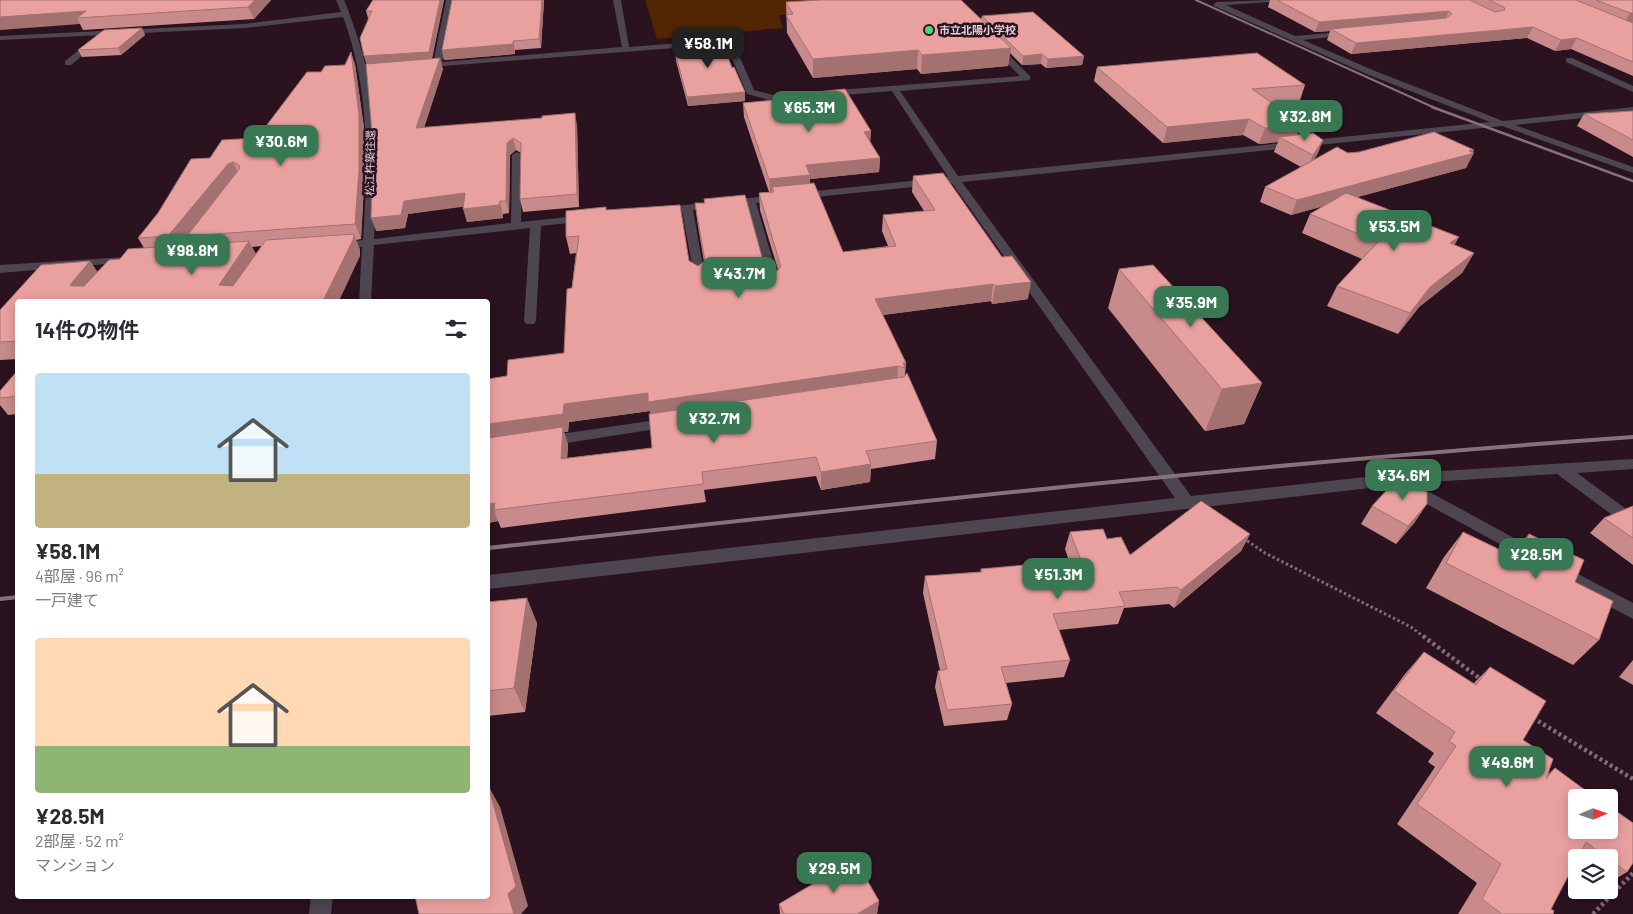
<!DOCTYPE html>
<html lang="ja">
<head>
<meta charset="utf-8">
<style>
  :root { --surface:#fff; --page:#f2f2f3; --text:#2b2b33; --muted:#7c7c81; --accent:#387852 }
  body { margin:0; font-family:Barlow,"Noto Sans JP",sans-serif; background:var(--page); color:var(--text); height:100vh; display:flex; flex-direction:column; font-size:19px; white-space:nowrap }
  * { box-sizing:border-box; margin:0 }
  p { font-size:16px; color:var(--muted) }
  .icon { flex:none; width:28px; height:28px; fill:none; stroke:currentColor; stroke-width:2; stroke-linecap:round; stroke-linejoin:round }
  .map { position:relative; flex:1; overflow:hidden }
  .details { position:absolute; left:15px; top:299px; width:475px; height:600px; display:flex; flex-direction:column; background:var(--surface); border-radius:5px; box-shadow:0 2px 12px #0003 }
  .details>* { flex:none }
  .needle { width:32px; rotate:88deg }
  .tools { position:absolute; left:1568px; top:789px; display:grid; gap:10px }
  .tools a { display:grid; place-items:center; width:50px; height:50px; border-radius:5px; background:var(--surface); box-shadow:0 2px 12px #0003; font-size:25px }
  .price { position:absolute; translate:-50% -42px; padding:0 11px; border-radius:10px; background:var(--accent); color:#fff; font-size:16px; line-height:32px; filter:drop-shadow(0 1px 2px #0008) }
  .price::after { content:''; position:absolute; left:50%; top:30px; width:15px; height:11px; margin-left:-8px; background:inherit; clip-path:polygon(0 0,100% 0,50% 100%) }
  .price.active { background:#222; color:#fff }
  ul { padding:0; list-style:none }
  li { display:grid; align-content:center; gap:10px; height:265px; padding:0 20px }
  li span { display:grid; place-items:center; height:155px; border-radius:5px; color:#555 }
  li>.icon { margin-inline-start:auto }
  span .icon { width:90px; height:90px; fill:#fffc; stroke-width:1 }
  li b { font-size:21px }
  h2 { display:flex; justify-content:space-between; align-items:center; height:60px; padding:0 20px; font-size:21px }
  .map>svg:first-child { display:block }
  .green { fill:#532501 }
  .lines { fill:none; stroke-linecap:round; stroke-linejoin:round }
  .path-far1 { stroke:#816c77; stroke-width:3; stroke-dasharray:2.5 2.5; stroke-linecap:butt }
  .path { stroke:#816c77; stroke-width:4.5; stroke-dasharray:3 3; stroke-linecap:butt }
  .street { fill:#4d4650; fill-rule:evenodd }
  .rail-far2 { stroke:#86727c; stroke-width:2 }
  .rail-far1 { stroke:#86727c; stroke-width:2.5 }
  .rail { stroke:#86727c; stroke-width:4 }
  .wall { fill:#c88a8a; fill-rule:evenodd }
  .shaded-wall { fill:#a37170 }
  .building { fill:#e9a1a0; stroke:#a37170 }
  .poi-dot { fill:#47d779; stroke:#2a121f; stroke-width:2 }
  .labels { text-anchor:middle; stroke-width:5; stroke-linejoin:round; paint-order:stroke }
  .far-poi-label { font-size:11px; font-weight:bold; fill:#e0cfd7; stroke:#2a121f; text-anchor:start }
  .far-street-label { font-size:11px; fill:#e0cfd7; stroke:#2a121f }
</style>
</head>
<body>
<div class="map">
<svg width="1633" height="914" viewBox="0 0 1633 914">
  <rect width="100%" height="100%" fill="#2a121f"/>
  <!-- green -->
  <path class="green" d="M 645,0 L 871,0 L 877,9 L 779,15 L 783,28 L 657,39 Z"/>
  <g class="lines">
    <!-- path-far1 -->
    <path class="path-far1" d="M 1243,538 L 1265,553 L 1411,627 L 1424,637"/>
    <!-- path -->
    <g class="path">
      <path d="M 1423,636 L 1482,680"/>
      <path d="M 1533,718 L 1633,779"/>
      <path d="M 1593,914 L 1633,873"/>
    </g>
    <!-- street -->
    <g class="street">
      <path d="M 336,0 L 344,0 C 353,22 361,46 367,71 C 380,125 377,183 374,239 L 511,223 L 512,155 L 517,152 L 522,155 L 521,222 L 586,215 L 591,218 L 586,221 L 541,226 L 536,321 L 534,324 L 526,324 L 524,321 L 530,228 L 374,245 L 371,301 L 359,301 L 362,247 L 338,249 L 332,246 L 338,243 L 363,240 C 368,165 370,88 343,17 L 244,28 L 0,40 L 0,36 L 244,24 L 341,12 Z"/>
      <path d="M 446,0 L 454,0 L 442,62 L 622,47 L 613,0 L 621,0 L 629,47 L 732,39 L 754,90 L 773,95 L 1020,76 L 990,46 L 997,44 L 1030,76 L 1030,80 L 900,91 L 958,176 L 1490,122 L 1369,75 L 1214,6 L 1213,4 L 1217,2 L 1274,0 L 1270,2 L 1226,5 L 1295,36 L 1351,31 L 1351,35 L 1348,35 L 1303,40 L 1375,71 L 1503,121 L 1633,107 L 1633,113 L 1515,125 L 1633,167 L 1633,173 L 1502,126 L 962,182 L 1191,496 L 1394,474 L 1633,459 L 1633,469 L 1577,473 L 1633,514 L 1633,528 L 1627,526 L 1557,474 L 1413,483 L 1540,552 L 1542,557 L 1540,562 L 1534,563 L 1405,492 L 1402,488 L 1405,484 L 488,589 L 488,575 L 1175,498 L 952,183 L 756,203 L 780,285 L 774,289 L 768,285 L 746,204 L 693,210 L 705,278 L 703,281 L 695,281 L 682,211 L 657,212 L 656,210 L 657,208 L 948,177 L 892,91 L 773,101 L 747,94 L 726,44 L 418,68 L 418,64 L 433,63 Z"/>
      <path d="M 93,39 L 100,41 L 71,65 L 65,65 L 65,61 Z"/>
      <path d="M 1566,58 L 1572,58 L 1633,86 L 1633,92 L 1566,62 Z"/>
      <path d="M 126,257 L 132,260 L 130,262 L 0,273 L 0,265 Z"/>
      <path d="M 670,418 L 675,420 L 677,423 L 675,426 L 547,446 L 542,445 L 540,441 L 542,437 L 547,436 Z"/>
      <path d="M 1559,564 L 1633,603 L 1633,619 L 1553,576 L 1551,571 L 1553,566 Z"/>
      <path d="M 311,896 L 333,896 L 331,914 L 309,914 Z"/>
    </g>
    <!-- rail-far2 -->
    <path class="rail-far2" d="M 1196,0 L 1435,108"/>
    <!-- rail-far1 -->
    <path class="rail-far1" d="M 1432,107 L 1633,181"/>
    <!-- rail -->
    <g class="rail">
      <path d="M 488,548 C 869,507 1250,464 1633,437"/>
      <path d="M 0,599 L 18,597"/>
    </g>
  </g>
  <!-- wall -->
  <g class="wall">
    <path d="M 0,0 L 271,0 L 254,19 L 83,30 L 80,24 Z"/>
    <path d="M 373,0 L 444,0 L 432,59 L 443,69 L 424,128 L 577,125 L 579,207 L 523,212 L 520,199 L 521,153 L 516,150 L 510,155 L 509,213 L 503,214 L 503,218 L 467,222 L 463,206 L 408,214 L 405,228 L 376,231 L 373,144 L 367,64 L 364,56 L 368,18 L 366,11 Z"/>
    <path d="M 452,0 L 544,0 L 541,48 L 515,50 L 515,54 L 444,60 L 442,50 Z"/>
    <path d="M 1270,0 L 1633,0 L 1633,76 L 1571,49 L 1555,51 L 1527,38 L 1351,54 L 1327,40 L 1330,31 L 1315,32 L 1268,7 Z"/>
    <path d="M 786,2 L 981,19 L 982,16 L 1084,56 L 1082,65 L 1046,68 L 1041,64 L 1022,65 L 1010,53 L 1008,66 L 921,74 L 917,69 L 813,78 L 787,33 Z"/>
    <path d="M 142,28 L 145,35 L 121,55 L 82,57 L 78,50 Z"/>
    <path d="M 689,40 L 732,68 L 745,101 L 688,106 L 676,61 L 675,52 L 690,50 Z"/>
    <path d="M 355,64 L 364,128 L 364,184 L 361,239 L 356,240 L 360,250 L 360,256 L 18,301 L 18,359 L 0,360 L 0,310 L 90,261 L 97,272 L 120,259 L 144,248 L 138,238 L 257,138 L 321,72 ZM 188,238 L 192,245 L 181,246 ZM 262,246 L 256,254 L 252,247 Z"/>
    <path d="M 1097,67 L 1305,85 L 1300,100 L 1271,102 L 1302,124 L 1297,135 L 1323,140 L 1317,155 L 1313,160 L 1348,153 L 1472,153 L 1466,168 L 1357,197 L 1455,245 L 1474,253 L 1462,273 L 1419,307 L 1398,334 L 1327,306 L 1337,286 L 1362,259 L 1302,233 L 1310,214 L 1323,206 L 1291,215 L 1260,202 L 1265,187 L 1301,167 L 1274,152 L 1278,142 L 1259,144 L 1243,135 L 1163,143 L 1094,81 Z"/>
    <path d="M 816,92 L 871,131 L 870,142 L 880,158 L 879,172 L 810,179 L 810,183 L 843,252 L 888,246 L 882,231 L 883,215 L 924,211 L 912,192 L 913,176 L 1028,299 L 992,304 L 991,301 L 883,315 L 906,363 L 905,375 L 937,441 L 935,459 L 871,469 L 870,482 L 821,490 L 816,476 L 704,490 L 706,502 L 501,528 L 498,521 L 488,523 L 507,376 L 564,353 L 576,253 L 570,254 L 566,237 L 607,210 L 698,266 L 704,262 L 697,220 L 695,203 L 704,203 L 704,199 L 765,268 L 774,273 L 778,270 L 760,210 L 759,193 L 769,192 L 744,117 L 743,103 L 816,97 ZM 650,411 L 652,448 L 567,458 L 568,445 L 564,432 L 568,432 L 569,422 Z"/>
    <path d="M 1633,111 L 1633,157 L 1577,126 L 1584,114 Z"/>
    <path d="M 1119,269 L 1262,383 L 1244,424 L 1205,431 L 1108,308 Z"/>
    <path d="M 18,370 L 18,414 L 8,415 L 0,405 L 0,391 Z"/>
    <path d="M 1372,506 L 1415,522 L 1396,544 L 1361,524 Z"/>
    <path d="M 1633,506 L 1633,565 L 1590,533 L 1604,518 Z"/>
    <path d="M 1070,532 L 1107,539 L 1130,555 L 1250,534 L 1241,551 L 1174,608 L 1169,604 L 1124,608 L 1118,624 L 1059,630 L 1070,660 L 1064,677 L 1006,683 L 1012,704 L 1007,720 L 944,726 L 935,687 L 938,671 L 940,670 L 923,593 L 925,576 L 980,572 L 981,569 L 1069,561 L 1065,549 Z"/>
    <path d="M 1463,532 L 1510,555 L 1529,534 L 1575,582 L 1599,640 L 1573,665 L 1426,588 L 1444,557 Z"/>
    <path d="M 488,602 L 537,623 L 525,712 L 488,716 Z"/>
    <path d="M 1424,652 L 1473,684 L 1490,667 L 1523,740 L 1548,774 L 1555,768 L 1627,872 L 1609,883 L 1609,858 L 1576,858 L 1576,874 L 1571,870 L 1551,909 L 1553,914 L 1458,914 L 1477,883 L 1397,824 L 1435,767 L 1428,762 L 1434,753 L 1376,713 L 1405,674 Z"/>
    <path d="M 1633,660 L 1633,685 L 1619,677 Z"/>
    <path d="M 879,901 L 877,914 L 780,914 L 779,904 Z"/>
  </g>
  <!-- shaded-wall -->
  <g class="shaded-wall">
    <path d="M 255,0 L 271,0 L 254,19 L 248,7 Z"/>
    <path d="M 440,0 L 444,0 L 431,61 L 367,66 L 364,56 Z"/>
    <path d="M 542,0 L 544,0 L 541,48 L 539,39 Z"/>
    <path d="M 86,11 L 77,18 L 80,24 L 0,30 L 0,17 Z"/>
    <path d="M 1449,11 L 1444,21 L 1331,29 L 1330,31 L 1315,32 L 1319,22 Z"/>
    <path d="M 1630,13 L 1633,13 L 1633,22 L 1624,23 Z"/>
    <path d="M 1533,27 L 1527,38 L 1351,54 L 1356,43 Z"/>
    <path d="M 142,28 L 145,35 L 121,55 L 118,48 Z"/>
    <path d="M 1577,38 L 1571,49 L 1555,51 L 1561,40 Z"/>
    <path d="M 513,41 L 515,50 L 515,54 L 444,60 L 442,50 Z"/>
    <path d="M 1011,48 L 1008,66 L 921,74 L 922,55 Z"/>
    <path d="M 918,50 L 917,69 L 813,78 L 813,59 Z"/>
    <path d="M 351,52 L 355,64 L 364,128 L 364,184 L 361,239 L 355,224 Z"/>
    <path d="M 1042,54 L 1041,64 L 1022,65 L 1023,56 Z"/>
    <path d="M 1084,56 L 1082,65 L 1046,68 L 1048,59 Z"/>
    <path d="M 440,58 L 443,69 L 420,140 L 416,128 Z"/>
    <path d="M 745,92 L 745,101 L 688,106 L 687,97 Z"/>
    <path d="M 575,113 L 577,125 L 579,207 L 577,194 Z"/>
    <path d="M 1249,119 L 1243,135 L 1163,143 L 1167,127 Z"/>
    <path d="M 1302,124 L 1295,140 L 1279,137 L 1278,142 L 1259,144 L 1265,128 Z"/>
    <path d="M 871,131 L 870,145 L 864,132 Z"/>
    <path d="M 513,138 L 516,150 L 510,155 L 509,213 L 506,201 L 507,143 Z"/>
    <path d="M 1323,140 L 1317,155 L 1307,170 L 1313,155 Z"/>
    <path d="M 1474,150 L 1472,154 L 1474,153 L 1466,168 L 1291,215 L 1297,200 Z"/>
    <path d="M 880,158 L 879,172 L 810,179 L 810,189 L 772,187 L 772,193 L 770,193 L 769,179 L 806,165 Z"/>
    <path d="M 233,162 L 240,176 L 187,236 L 188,238 L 177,251 L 168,236 L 228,164 Z"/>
    <path d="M 465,193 L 469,206 L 408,214 L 405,228 L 376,231 L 371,218 L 404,201 Z"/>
    <path d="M 500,201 L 503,214 L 503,218 L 467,222 L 463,209 Z"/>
    <path d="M 354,234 L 360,250 L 360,256 L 339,301 L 323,301 Z"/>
    <path d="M 1459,237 L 1448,257 L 1450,243 Z"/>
    <path d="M 249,241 L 257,257 L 228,301 L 219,285 Z"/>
    <path d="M 1474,253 L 1462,273 L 1419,307 L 1398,334 L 1410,313 L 1430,287 Z"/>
    <path d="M 90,261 L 101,277 L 81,301 L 70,285 Z"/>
    <path d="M 1031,282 L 1028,299 L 992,304 L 995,286 Z"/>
    <path d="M 993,284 L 991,301 L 874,316 L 875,299 Z"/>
    <path d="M 903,363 L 906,363 L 904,381 L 905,368 Z"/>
    <path d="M 898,366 L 897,384 L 652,420 L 650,411 L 569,422 L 568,432 L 564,432 L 568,445 L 566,477 L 488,443 L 488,424 L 564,404 L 648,393 Z"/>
    <path d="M 1262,383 L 1244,424 L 1205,431 L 1222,389 Z"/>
    <path d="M 871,464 L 870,482 L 821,490 L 821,472 Z"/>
    <path d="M 495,503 L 494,510 L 498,521 L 488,523 L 488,504 Z"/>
    <path d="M 1427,504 L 1415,522 L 1396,544 L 1408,526 Z"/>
    <path d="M 1250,534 L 1241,551 L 1174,608 L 1181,590 Z"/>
    <path d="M 527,598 L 537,623 L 525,712 L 514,688 Z"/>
    <path d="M 488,785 L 500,807 L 528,906 L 521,914 L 514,914 L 508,894 Z"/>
    <path d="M 879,901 L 877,914 L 857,914 Z"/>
  </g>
  <!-- building -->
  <g class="building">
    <path d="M 0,0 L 255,0 L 248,7 L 77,18 L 86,11 L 0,17 Z"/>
    <path d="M 373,0 L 440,0 L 429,52 L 364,56 L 360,38 L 372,11 L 366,11 Z"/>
    <path d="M 452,0 L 542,0 L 539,39 L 513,41 L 513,44 L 442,50 Z"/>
    <path d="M 820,0 L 961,0 L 1011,48 L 922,55 L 918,50 L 813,59 L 786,15 L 793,14 L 786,2 Z"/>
    <path d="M 1277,0 L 1470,0 L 1495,12 L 1505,10 L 1504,7 L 1489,0 L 1576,0 L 1633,23 L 1633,62 L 1577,38 L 1561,40 L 1533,27 L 1356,43 L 1331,29 L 1446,18 L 1452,14 L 1449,11 L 1319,22 Z"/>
    <path d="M 1596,0 L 1633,0 L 1633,13 L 1630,13 Z"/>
    <path d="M 1033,12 L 1084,56 L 1048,59 L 1042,54 L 1023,56 L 982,16 Z"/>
    <path d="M 142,28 L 118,48 L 78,50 L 104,30 Z"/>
    <path d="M 721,38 L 732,68 L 734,67 L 745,92 L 687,97 L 675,52 L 692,50 L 689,40 Z"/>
    <path d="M 351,52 L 359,114 L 359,170 L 355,224 L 187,236 L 240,168 L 239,165 L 233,162 L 228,164 L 168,236 L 138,238 L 158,213 L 191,159 L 210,158 L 222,140 L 257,138 L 307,72 L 321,72 L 325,66 L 345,65 Z"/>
    <path d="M 1257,53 L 1305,85 L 1252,89 L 1302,124 L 1265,128 L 1249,119 L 1167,127 L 1097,67 Z"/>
    <path d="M 440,58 L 416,128 L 542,118 L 542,116 L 575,113 L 577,194 L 520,199 L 521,143 L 513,138 L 507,143 L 506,201 L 500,201 L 499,205 L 463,209 L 465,193 L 404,201 L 401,215 L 371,218 L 373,144 L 366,64 Z"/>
    <path d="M 845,89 L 871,131 L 864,132 L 880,158 L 806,165 L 810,175 L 769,179 L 743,103 L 819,96 L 816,92 Z"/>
    <path d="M 1633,111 L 1633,140 L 1584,114 Z"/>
    <path d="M 1434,132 L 1474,150 L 1469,151 L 1474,153 L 1297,200 L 1265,187 L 1337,147 L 1348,153 L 1359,152 Z"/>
    <path d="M 1313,133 L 1323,140 L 1313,155 L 1279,137 Z"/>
    <path d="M 943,173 L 1002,257 L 1012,256 L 1031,282 L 995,286 L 993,284 L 875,299 L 906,363 L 903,363 L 905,368 L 898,366 L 648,402 L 648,393 L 564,404 L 563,414 L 488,424 L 488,379 L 507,376 L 508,360 L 564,353 L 567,289 L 572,288 L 579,236 L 566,237 L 566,211 L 606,207 L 606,210 L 680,205 L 689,261 L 698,266 L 705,261 L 695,203 L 705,203 L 704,199 L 745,195 L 765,268 L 774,273 L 781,267 L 759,193 L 774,192 L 772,187 L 814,183 L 843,252 L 896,246 L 883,215 L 935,210 L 913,176 Z"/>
    <path d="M 1346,193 L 1459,237 L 1450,243 L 1474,253 L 1430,287 L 1410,313 L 1337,286 L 1378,242 L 1310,214 Z"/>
    <path d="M 354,234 L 353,240 L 323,301 L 18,301 L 18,341 L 0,342 L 0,310 L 41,265 L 90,261 L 70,285 L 72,286 L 84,286 L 109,260 L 120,259 L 128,249 L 249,241 L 219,285 L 233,286 L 266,240 Z"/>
    <path d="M 1153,265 L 1262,383 L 1222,389 L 1119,269 Z"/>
    <path d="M 18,370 L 18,396 L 0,398 L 0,391 Z"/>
    <path d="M 907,373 L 937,441 L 866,451 L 871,464 L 821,472 L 816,457 L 702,472 L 703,484 L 494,510 L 495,503 L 488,504 L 488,438 L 563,427 L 561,459 L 652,448 L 649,414 L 904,377 Z"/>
    <path d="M 1399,477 L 1427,492 L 1427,504 L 1408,526 L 1372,506 Z"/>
    <path d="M 1201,501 L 1250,534 L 1181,590 L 1177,587 L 1119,592 L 1125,606 L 1053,614 L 1070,660 L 1001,667 L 1012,704 L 947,710 L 938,671 L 947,669 L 925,576 L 982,572 L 981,569 L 1081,560 L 1070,532 L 1103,529 L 1107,539 L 1121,537 L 1130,555 Z"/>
    <path d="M 1633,506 L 1633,538 L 1604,518 Z"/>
    <path d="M 1463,532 L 1517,558 L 1529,534 L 1584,560 L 1575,582 L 1613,601 L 1599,640 L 1446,563 Z"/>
    <path d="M 527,598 L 514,688 L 488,691 L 488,602 Z"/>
    <path d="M 1424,652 L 1476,685 L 1490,667 L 1546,701 L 1523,740 L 1553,759 L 1546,779 L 1555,768 L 1596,798 L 1576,798 L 1576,830 L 1609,830 L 1609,806 L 1633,823 L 1633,863 L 1627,872 L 1609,859 L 1609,858 L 1607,858 L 1586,842 L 1578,858 L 1576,858 L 1576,861 L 1551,909 L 1554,911 L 1553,914 L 1502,914 L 1482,899 L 1501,864 L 1417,804 L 1456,746 L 1449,741 L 1455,732 L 1394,691 Z"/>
    <path d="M 488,785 L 516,886 L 508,894 L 514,914 L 419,914 L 415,896 L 488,896 Z"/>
    <path d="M 855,859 L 879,901 L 857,914 L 784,914 L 779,904 Z"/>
  </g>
  <!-- markers -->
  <circle class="poi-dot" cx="929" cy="30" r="5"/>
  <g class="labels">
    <!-- far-poi labels -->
    <g class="far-poi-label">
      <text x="939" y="34">市立北陽小学校</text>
    </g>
    <!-- far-street labels -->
    <g class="far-street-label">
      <text transform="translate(370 163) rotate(-89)" y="4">松江杵築往還</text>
    </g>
  </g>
</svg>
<div class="tools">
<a><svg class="needle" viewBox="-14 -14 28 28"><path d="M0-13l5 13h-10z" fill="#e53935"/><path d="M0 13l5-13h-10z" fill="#7c7c81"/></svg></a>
<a><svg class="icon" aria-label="layers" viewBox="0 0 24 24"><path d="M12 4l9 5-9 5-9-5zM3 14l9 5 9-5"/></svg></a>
</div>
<b class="price active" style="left:708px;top:69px">¥58.1M</b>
<b class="price" style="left:809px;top:133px">¥65.3M</b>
<b class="price" style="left:1305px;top:142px">¥32.8M</b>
<b class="price" style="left:281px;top:167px">¥30.6M</b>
<b class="price" style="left:1394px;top:252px">¥53.5M</b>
<b class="price" style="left:192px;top:276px">¥98.8M</b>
<b class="price" style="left:739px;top:299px">¥43.7M</b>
<b class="price" style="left:1191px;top:328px">¥35.9M</b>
<b class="price" style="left:714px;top:444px">¥32.7M</b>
<b class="price" style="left:1403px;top:501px">¥34.6M</b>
<b class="price" style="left:1536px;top:580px">¥28.5M</b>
<b class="price" style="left:1058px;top:600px">¥51.3M</b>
<b class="price" style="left:1507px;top:788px">¥49.6M</b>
<b class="price" style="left:834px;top:894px">¥29.5M</b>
<section class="details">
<h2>14件の物件<svg class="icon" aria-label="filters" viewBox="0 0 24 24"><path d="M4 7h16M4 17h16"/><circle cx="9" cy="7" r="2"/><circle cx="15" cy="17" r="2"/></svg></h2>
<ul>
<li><span style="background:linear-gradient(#bfe0f5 65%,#c2b280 0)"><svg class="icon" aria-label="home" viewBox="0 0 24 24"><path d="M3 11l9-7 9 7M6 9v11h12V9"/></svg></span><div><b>¥58.1M</b><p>4部屋 · 96 m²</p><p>一戸建て</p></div></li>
<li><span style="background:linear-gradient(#ffd9b3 70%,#8fb573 0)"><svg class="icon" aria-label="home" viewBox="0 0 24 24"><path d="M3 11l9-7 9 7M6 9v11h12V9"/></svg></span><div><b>¥28.5M</b><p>2部屋 · 52 m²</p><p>マンション</p></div></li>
</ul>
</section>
</div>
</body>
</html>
